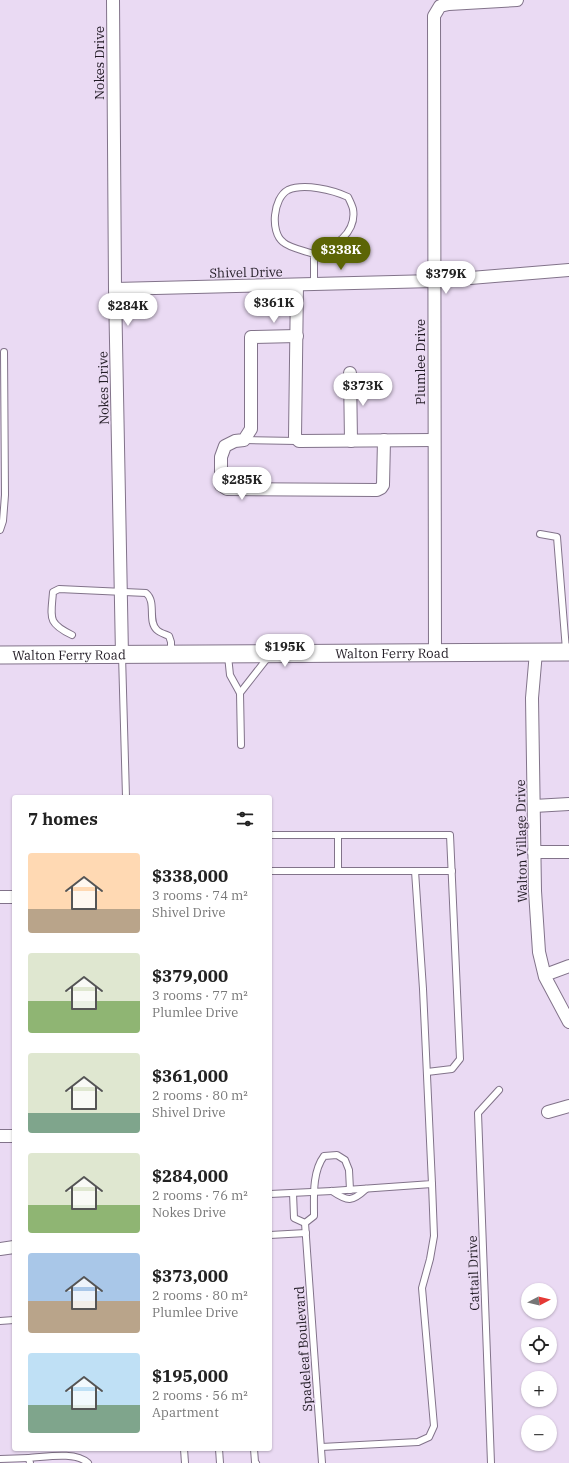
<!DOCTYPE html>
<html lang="en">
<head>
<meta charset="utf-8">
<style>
  :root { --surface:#fff; --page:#f2f2f2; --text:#222; --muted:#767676; --accent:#5c6505 }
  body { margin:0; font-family:"IBM Plex Serif",serif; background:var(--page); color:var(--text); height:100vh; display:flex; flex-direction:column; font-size:15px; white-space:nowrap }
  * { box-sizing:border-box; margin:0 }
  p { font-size:13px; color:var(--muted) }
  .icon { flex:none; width:22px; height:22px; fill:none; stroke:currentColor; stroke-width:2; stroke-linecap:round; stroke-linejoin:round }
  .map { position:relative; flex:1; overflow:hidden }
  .sheet { position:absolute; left:12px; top:795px; width:260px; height:656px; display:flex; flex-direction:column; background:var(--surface); border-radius:4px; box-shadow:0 1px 3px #0004 }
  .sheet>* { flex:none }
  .needle { width:26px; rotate:83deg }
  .fabs { position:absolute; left:521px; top:1283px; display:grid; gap:8px }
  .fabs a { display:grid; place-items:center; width:36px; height:36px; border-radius:50%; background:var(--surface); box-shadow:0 1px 3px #0004; font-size:20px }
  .price { position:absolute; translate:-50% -34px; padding:0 9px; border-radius:14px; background:#fff; color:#222; font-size:13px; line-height:26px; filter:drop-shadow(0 1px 2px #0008) }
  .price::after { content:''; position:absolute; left:50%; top:24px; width:12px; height:9px; margin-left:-6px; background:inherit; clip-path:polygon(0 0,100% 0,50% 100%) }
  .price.current { background:var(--accent); color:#fff }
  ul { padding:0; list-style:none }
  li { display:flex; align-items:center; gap:12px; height:100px; padding:0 16px }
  li span { display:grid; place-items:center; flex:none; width:112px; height:80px; border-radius:4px; color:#555 }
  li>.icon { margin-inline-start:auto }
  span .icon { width:48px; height:48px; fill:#fffc; stroke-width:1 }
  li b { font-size:17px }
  h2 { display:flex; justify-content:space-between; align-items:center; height:48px; padding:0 16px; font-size:17px }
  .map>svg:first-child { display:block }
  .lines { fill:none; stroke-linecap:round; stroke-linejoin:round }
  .lane-casing { stroke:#82738a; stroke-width:8 }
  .street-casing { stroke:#82738a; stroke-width:14 }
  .secondary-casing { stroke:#82738a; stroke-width:19 }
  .lane { stroke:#fff; stroke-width:6 }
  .street { stroke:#fff; stroke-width:12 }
  .secondary { stroke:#fff; stroke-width:17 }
  .labels { text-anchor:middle; stroke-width:3; stroke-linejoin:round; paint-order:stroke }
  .street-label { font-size:13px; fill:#211b24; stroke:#eadaf3 }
</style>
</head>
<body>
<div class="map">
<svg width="569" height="1463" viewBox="0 0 569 1463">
  <rect width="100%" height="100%" fill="#eadaf3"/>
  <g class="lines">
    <!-- lane casing -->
    <g class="lane-casing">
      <g id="lane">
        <path d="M 314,284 L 314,254 C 334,248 357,233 353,209 C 352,205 350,201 348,197 C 333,190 304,183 288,190 C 273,198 270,232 283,242 C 289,248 306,251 314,254"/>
        <path d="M 244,440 L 297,441"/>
        <path d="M 0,530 L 3,521 L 5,495 L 4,352"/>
        <path d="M 540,534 L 557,537 L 566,650"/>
        <path d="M 72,635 C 47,623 51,618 53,592 L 59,589 L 146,593 C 157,602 147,621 157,630 C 160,633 165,634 169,636 L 171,642 L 171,653"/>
        <path d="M 122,655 L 126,797"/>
        <path d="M 228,656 L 230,675 L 240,693 L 241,745"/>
        <path d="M 240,693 L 269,656"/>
        <path d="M 270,835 L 450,835 L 460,1059 L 452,1069 L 427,1072"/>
        <path d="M 270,871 L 415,871 L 423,989 L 432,1184 L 332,1191 L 270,1194"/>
        <path d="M 338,871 L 338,835"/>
        <path d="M 415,871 L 452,871"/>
        <path d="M 332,1191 C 348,1202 352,1202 366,1189"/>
        <path d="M 293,1193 L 294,1218 L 305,1223"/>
        <path d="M 305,1223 L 322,1463"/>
        <path d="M 305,1223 L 314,1216 C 314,1197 312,1172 324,1156 L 337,1155 L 345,1160 L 349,1170 L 350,1190"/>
        <path d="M 270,1235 L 306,1233"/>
        <path d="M 0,1321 L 14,1320"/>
        <path d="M 321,1447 L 418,1442 L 429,1437 L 434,1426 L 422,1288 L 430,1259 L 434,1236 L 432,1184"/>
        <path d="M 184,1449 L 185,1463"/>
        <path d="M 219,1449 L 220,1463"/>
        <path d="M 254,1449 L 255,1462 L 256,1463"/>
        <path d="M 0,1459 L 29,1458"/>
        <path d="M 30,1463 L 29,1458 C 46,1457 75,1451 88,1463"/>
        <path d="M 491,1463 L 478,1113 L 499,1090"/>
      </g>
    </g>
    <!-- street casing -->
    <g class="street-casing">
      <g id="street">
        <path d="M 113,0 L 115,289 L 122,655"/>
        <path d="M 297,285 L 295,437 L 299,441 L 434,440"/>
        <path d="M 115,289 L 434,281 L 569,270"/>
        <path d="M 297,336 L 251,337 L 251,429 L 244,440 L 235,441 L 225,446 L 221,457 L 221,485 L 227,489 L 377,490 L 381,488 L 383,485 L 384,440"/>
        <path d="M 350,373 L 351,441"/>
        <path d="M 536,652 L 532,698 L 535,891 L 539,952 L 545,977 L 569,1022"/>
        <path d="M 435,653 L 434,16 L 440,6 L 449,4 L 517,0"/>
        <path d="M 534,806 L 569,804"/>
        <path d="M 534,852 L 569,852"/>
        <path d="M 0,897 L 14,897"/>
        <path d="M 545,975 L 569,966"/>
        <path d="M 548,1112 L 569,1106"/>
        <path d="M 0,1136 L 14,1136"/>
        <path d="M 0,1249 L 14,1247"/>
      </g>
    </g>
    <!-- secondary casing -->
    <g class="secondary-casing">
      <g id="secondary">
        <path id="s1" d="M 0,655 L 569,652"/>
      </g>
    </g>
    <!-- lane -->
    <use href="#lane" class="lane"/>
    <!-- street -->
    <use href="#street" class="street"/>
    <!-- secondary -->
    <use href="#secondary" class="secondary"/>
  </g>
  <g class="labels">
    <!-- street labels -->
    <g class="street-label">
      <text transform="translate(99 63) rotate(-90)" y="5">Nokes Drive</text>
      <text transform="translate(246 272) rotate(-1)" y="5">Shivel Drive</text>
      <text transform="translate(420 362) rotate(-90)" y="5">Plumlee Drive</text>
      <text transform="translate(103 388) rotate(-91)" y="5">Nokes Drive</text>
      <text dy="5" stroke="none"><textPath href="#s1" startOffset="392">Walton Ferry Road</textPath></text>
      <text dy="5" stroke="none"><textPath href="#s1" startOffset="69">Walton Ferry Road</textPath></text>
      <text transform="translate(521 841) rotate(-91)" y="5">Walton Village Drive</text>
      <text transform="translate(473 1273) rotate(-92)" y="5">Cattail Drive</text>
      <text transform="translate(303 1349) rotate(-94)" y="5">Spadeleaf Boulevard</text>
    </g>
  </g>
</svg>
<div class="fabs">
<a><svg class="needle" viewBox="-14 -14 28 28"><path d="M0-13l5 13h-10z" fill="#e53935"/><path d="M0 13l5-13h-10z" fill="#767676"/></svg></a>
<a><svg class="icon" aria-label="locate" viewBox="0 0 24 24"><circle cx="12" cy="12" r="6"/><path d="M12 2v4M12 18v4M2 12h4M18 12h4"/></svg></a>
<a>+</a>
<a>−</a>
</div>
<b class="price current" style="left:341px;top:271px">$338K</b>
<b class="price" style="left:446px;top:295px">$379K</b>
<b class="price" style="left:274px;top:324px">$361K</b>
<b class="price" style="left:128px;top:327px">$284K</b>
<b class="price" style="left:363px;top:407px">$373K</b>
<b class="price" style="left:242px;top:501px">$285K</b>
<b class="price" style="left:285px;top:668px">$195K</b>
<section class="sheet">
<h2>7 homes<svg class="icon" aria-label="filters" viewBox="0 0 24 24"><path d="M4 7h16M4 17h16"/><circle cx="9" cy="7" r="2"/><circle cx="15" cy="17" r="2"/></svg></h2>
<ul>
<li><span style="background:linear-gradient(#ffd9b3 70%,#b9a48a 0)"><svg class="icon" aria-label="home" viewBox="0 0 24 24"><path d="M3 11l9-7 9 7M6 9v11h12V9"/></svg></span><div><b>$338,000</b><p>3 rooms · 74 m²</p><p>Shivel Drive</p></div></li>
<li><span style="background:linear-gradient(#dfe7d0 60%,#8fb573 0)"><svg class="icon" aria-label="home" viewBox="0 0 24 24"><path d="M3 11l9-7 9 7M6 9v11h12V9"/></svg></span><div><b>$379,000</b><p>3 rooms · 77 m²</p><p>Plumlee Drive</p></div></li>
<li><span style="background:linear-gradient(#dfe7d0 75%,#7fa58c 0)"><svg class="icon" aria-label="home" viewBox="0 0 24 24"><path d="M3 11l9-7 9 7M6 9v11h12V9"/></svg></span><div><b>$361,000</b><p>2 rooms · 80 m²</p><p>Shivel Drive</p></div></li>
<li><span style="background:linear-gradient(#dfe7d0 65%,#8fb573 0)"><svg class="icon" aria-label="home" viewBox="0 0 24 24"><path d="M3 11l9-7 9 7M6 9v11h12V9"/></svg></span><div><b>$284,000</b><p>2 rooms · 76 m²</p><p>Nokes Drive</p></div></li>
<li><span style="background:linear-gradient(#a9c7e8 60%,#b9a48a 0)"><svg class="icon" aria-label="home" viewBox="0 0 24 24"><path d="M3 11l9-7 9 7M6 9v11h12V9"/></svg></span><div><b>$373,000</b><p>2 rooms · 80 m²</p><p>Plumlee Drive</p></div></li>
<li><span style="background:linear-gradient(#bfe0f5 65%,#7fa58c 0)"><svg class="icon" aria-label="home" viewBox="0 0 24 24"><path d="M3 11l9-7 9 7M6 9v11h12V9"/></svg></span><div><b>$195,000</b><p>2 rooms · 56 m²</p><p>Apartment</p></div></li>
</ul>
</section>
</div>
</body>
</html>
